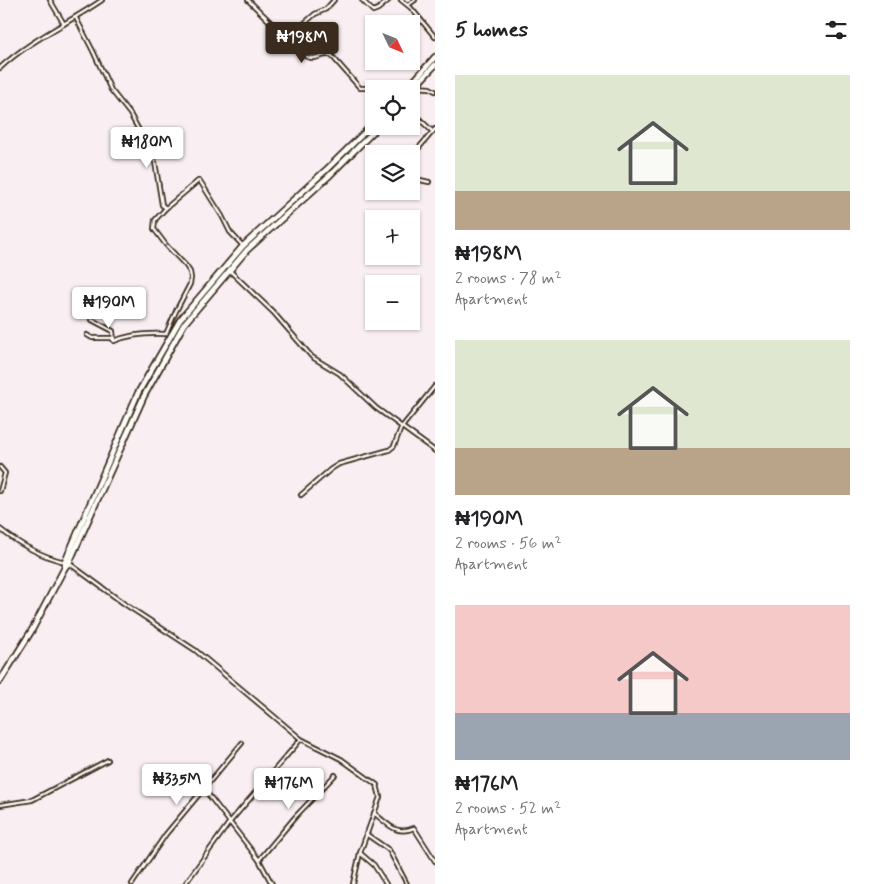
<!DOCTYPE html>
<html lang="en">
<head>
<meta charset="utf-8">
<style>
  :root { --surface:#fff; --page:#f2f2f2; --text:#202124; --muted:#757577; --accent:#3b2a1e }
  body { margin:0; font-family:Mynerve,sans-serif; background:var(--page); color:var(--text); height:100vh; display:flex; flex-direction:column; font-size:19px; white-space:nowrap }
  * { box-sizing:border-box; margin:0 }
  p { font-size:16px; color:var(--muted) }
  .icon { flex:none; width:28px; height:28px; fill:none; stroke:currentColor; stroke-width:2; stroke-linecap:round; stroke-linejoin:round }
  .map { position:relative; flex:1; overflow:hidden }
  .side { display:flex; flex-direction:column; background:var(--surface); width:435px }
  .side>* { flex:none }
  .needle { width:32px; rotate:133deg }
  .controls { position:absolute; left:365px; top:15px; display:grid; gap:10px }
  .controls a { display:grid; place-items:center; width:55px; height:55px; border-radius:0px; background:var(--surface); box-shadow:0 1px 4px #0004; font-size:25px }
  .price { position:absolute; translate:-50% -42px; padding:0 11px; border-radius:5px; background:#fff; color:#222; font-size:16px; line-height:32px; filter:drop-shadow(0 1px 2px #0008) }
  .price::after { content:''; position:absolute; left:50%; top:30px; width:15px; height:11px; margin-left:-8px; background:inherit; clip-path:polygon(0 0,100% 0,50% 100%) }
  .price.active { background:var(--accent); color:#fff }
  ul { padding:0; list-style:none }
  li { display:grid; align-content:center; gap:10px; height:265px; padding:0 20px }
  li span { display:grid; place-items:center; height:155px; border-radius:0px; color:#555 }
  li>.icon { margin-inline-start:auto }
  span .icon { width:90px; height:90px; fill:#fffc; stroke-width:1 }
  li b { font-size:21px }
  h2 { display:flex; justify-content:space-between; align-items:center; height:60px; padding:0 20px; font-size:21px }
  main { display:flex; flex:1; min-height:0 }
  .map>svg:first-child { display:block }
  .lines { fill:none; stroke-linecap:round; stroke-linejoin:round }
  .minor-casing { stroke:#3b2a1e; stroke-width:6 }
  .primary-casing { stroke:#3b2a1e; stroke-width:8 }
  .minor { stroke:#fdfcf7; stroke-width:2.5 }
  .primary { stroke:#fdfcf7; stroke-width:4.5 }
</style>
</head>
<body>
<main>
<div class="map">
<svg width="435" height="884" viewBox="0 0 435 884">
  <rect width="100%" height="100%" fill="#f9eff2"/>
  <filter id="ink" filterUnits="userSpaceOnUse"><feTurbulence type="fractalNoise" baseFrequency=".02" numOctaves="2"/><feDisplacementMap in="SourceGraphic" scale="10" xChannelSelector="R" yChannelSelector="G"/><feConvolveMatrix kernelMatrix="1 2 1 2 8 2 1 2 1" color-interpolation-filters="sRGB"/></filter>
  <g filter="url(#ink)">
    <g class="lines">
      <!-- minor casing -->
      <g class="minor-casing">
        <g id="minor">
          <path d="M 50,0 L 64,24"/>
          <path d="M 248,0 L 305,56 C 317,62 320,53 331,55 L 360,88 L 370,88 L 374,91"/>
          <path d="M 362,0 L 373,11 L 378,9 L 389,0"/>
          <path d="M 401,0 L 411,8 L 435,37"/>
          <path d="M 408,5 L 415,0"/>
          <path d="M 76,18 L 93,51 L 111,90 L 130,114 L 146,143 L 155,162 L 162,205 L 166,208 L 198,181 L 200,181 L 222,216 L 230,232 L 243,246"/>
          <path d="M 286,39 L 315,14 L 326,9 L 334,0"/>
          <path d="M 0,68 C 30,40 69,23 102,0"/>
          <path d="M 415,87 L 430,88 L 435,91"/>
          <path d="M 411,111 L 433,132"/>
          <path d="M 411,157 L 435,129"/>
          <path d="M 411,178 L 429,182"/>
          <path d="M 166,208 L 155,220 L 154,229 L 166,245 L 186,266 L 190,272 L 191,278 L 190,284 L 176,311 L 166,334"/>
          <path d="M 230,271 L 273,312 L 312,357 L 340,374 L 376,408 L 435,451"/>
          <path d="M 92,320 L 113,331 L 114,341"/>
          <path d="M 87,335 L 92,338 L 112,338 L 113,340"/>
          <path d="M 114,341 C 131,334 147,333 166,334"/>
          <path d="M 0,467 L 5,473 L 0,491"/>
          <path d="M 301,495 L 331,469 L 339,464 L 389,450 L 394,446 L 401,428 L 435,386"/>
          <path d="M 0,529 C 20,545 40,556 65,562"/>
          <path d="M 70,564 L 126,605 L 195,650 L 301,739 L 341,759 L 377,785 L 380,797 L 360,853 L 353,884"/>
          <path d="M 204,789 L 259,860 L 272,884"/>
          <path d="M 0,805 L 32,800 L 108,760"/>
          <path d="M 374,813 C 388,824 396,836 414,828 L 435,861"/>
          <path d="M 366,834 L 389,850 L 407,884"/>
          <path d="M 360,853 L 374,865 L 386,884"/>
          <path d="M 259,860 L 296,816 L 335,775"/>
          <path d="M 132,884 L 166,834 L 242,743"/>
          <path d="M 185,884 L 229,823 L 301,739"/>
        </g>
      </g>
      <!-- primary casing -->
      <g class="primary-casing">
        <g id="primary">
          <path d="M 407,89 L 435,57"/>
          <path d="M 411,91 L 435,65"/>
          <path d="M 65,567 L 65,562 L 138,393 L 180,320 L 243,246 L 326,170 L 374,123"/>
          <path d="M 0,681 L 32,630 L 65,567 L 69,563 L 144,396 L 184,324 L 247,250 L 330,175 L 379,126"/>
        </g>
      </g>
      <!-- minor -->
      <use href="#minor" class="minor"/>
      <!-- primary -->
      <use href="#primary" class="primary"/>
    </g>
  </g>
</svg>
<div class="controls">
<a><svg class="needle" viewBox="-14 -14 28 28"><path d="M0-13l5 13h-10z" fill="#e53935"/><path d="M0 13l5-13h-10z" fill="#757577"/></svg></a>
<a><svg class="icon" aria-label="locate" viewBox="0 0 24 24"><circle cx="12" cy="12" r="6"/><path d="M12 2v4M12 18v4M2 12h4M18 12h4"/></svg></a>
<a><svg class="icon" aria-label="layers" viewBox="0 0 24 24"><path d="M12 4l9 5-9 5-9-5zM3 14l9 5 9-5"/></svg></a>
<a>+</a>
<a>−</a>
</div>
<b class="price active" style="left:302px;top:64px">₦198M</b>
<b class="price" style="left:147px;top:169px">₦180M</b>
<b class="price" style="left:109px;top:329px">₦190M</b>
<b class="price" style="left:177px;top:806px">₦335M</b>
<b class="price" style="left:289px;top:810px">₦176M</b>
</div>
<section class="side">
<h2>5 homes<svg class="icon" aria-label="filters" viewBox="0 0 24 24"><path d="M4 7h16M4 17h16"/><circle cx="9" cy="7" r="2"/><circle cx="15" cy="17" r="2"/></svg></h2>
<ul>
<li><span style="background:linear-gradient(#dfe7d0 75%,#b9a48a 0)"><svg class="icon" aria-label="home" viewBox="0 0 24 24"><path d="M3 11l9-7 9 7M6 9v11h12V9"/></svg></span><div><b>₦198M</b><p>2 rooms · 78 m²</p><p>Apartment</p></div></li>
<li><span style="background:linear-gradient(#dfe7d0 70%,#b9a48a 0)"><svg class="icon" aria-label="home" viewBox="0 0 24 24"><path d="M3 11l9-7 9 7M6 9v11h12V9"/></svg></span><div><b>₦190M</b><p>2 rooms · 56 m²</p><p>Apartment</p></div></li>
<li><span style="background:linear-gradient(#f6c9c9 70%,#9aa5b1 0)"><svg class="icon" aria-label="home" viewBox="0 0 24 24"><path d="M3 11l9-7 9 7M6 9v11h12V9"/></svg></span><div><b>₦176M</b><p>2 rooms · 52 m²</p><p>Apartment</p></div></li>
</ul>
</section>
</main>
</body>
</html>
